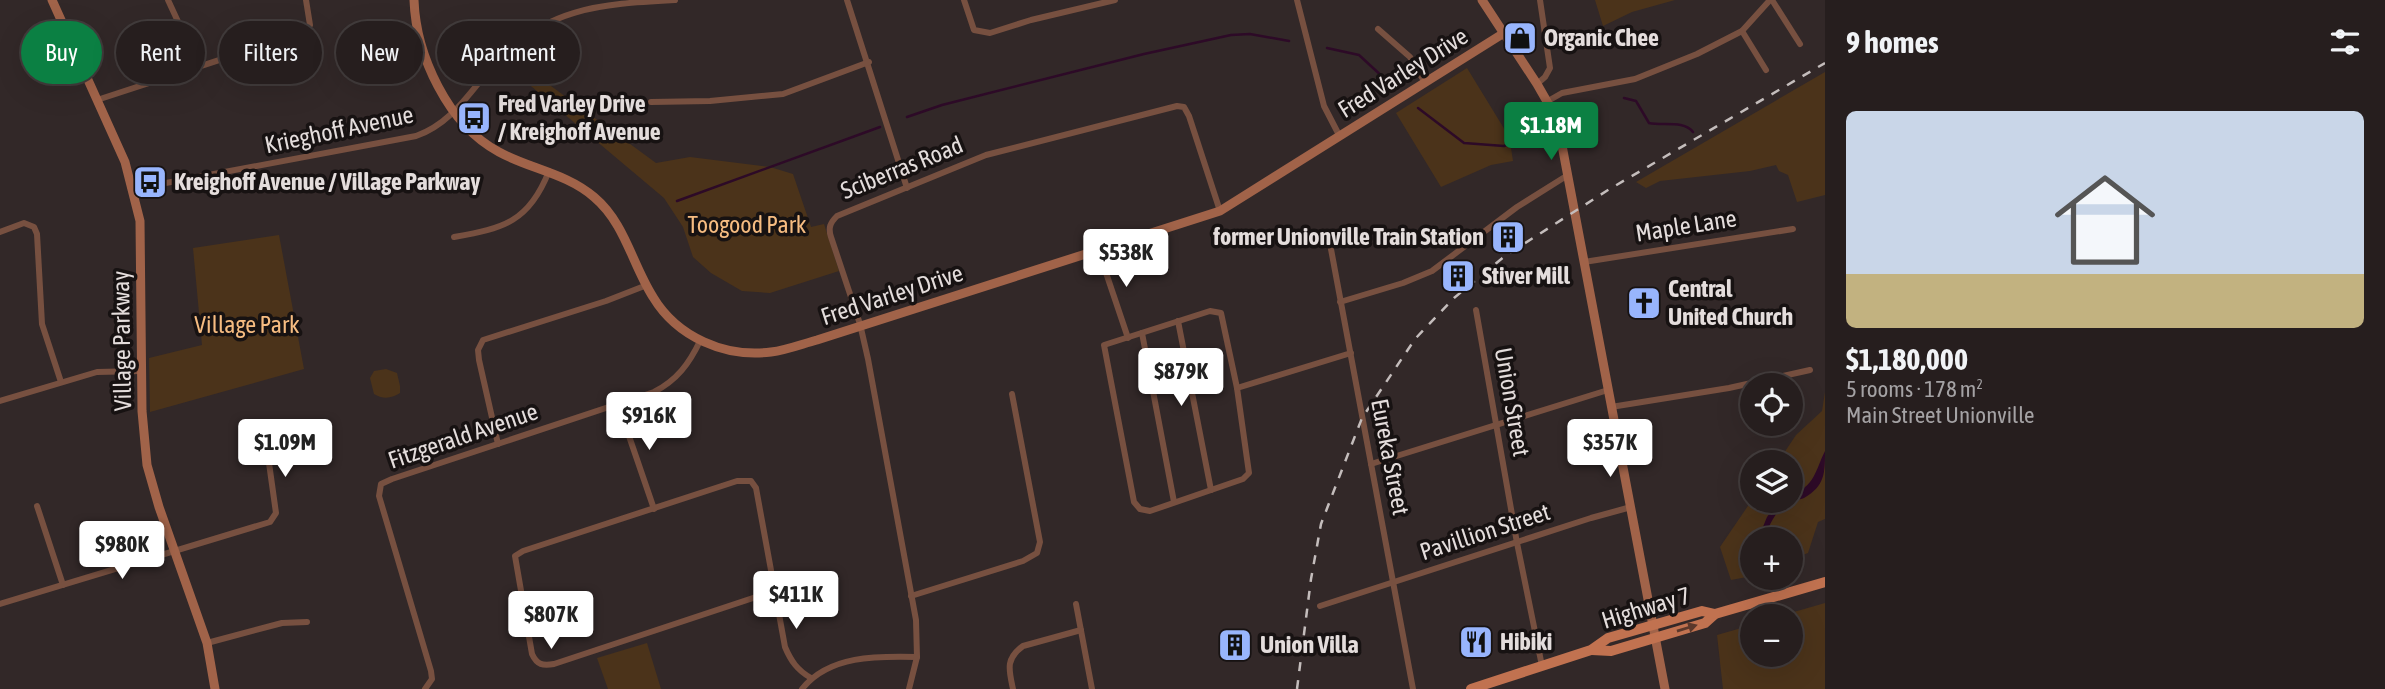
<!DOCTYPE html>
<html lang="en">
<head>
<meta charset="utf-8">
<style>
  :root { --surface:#261e1e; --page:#322b2b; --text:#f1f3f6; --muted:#a4a2a4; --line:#423c3c; --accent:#0b8043 }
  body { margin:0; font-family:"Asap Condensed",sans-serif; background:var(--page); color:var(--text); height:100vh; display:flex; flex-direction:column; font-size:26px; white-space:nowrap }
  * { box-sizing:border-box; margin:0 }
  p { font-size:23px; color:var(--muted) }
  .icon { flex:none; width:38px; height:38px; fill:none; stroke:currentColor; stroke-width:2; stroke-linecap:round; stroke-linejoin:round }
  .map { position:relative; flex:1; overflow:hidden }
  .side { display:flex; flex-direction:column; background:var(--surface); width:560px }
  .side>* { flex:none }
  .banner { position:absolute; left:21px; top:21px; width:665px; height:63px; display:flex; gap:14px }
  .tools { position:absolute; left:1740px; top:373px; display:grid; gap:14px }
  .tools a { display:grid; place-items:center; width:63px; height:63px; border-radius:50%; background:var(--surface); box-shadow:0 7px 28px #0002,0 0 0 2px var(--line); font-size:35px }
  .price { position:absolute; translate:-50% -60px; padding:0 16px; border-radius:7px; background:#fff; color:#222; font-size:23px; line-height:46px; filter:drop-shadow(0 2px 4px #0008) }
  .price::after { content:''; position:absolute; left:50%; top:42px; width:21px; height:16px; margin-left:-10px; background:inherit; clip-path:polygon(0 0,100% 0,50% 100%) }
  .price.on { background:var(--accent); color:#fff }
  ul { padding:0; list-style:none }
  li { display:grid; align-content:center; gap:14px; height:371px; padding:0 21px }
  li+li { border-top:2px solid var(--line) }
  li span { display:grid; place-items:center; height:217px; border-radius:10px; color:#555 }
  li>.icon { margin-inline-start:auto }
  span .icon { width:126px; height:126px; fill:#fffc; stroke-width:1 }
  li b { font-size:30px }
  h2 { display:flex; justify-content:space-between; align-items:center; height:84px; padding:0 21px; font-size:30px }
  .tag { padding:0 24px; border-radius:32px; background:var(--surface); box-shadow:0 7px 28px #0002,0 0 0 2px var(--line); font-size:24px; line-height:63px }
  .tag.on { background:var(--accent); color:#fff }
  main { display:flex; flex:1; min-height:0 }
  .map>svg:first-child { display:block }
  .green { fill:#4b331a }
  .water { fill:#2d0a27 }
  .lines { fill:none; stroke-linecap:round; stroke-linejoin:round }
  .stream { stroke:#2d0a27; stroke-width:2.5 }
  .street { stroke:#775040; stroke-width:6 }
  .secondary { stroke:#a16349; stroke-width:9 }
  .primary { stroke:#c17250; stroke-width:10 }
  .rail { stroke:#c4bdbc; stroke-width:2.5; stroke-dasharray:9 9; stroke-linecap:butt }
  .oneway { fill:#5b382b }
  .labels { text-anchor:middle; stroke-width:7; stroke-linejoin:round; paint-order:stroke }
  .poi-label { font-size:24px; font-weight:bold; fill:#e4dddc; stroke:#171212; text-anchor:start }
  .street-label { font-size:24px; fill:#e4dddc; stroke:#171212 }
  .park-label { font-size:24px; fill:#f6bc81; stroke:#171212 }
</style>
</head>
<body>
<main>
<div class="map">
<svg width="1825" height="689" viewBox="0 0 1825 689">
  <rect width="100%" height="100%" fill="#322828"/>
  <!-- green -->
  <g class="green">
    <path d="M 1595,0 L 1675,0 L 1632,12 L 1603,26 Z"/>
    <path d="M 506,53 L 656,163 L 690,157 L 770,167 L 793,174 L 811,227 L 824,224 L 839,271 L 770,293 L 742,291 L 711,273 L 693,257 L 683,227 L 664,198 L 500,60 Z"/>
    <path d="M 1467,68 L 1508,135 L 1545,122 L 1553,138 L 1511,148 L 1513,161 L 1491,165 L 1441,187 L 1396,113 Z"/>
    <path d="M 1825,72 L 1825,195 L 1797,202 L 1788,175 L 1779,171 L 1776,165 L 1750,171 L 1660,181 L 1646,188 L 1636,182 Z"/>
    <path d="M 279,235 L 304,369 L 150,412 L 149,358 L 202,345 L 193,248 Z"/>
    <path d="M 386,369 L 397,373 L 400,386 L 400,393 C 391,399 382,399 374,394 L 370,378 L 374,371 Z"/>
    <path d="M 1825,392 L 1825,519 L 1818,522 L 1808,553 L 1790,560 L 1790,539 L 1752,539 L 1752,576 L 1731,580 L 1720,547 L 1752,500 L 1790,500 L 1790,462 L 1778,462 L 1796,435 L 1822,411 Z"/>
    <path d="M 1825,603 L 1825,689 L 1723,689 L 1717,635 L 1752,625 L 1752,654 L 1790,654 L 1790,616 L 1780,616 Z"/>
    <path d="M 647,643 L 661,689 L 608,689 L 597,658 Z"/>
  </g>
  <!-- water -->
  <path class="water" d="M 1825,451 C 1825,473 1825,486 1804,498 C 1799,500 1793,500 1788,503 C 1776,509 1769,527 1763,539 L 1758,539 L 1767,517 L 1779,501 L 1790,500 L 1790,495 C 1815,487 1815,471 1825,451 Z"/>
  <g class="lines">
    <!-- stream -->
    <g class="stream">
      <path d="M 1327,48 L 1359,55 L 1385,79"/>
      <path d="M 1624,98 L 1636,101 L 1649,123 C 1663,126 1684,120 1693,132"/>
      <path d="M 1418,108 L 1464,143 L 1504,146 L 1543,130"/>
      <path d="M 907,117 L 942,105 L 1144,54 L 1231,35 L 1250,34 L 1289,41"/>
      <path d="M 677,201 L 880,127"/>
    </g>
    <!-- street -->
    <g class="street">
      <path d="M 168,0 L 199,67"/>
      <path d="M 847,0 L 907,188"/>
      <path d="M 964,0 L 974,30 L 990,33 L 1031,20 L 1115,0"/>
      <path d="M 1297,0 L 1324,106 L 1339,135"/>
      <path d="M 1772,0 L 1800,44"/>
      <path d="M 1378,29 L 1410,57 L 1424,81"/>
      <path d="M 1742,31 L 1766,70"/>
      <path d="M 1537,84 L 1545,77 L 1550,68 L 1540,0"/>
      <path d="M 97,100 L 305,32 L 310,25 L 306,0"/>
      <path d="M 1548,101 L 1562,93 L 1635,79 L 1697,54 L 1742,31 L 1770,0"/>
      <path d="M 651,102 L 710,101 L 783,94 L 869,62"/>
      <path d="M 134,189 L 416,136 C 450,124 468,95 490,69 C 543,7 600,4 675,0"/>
      <path d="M 0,232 L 24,223 L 34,227 L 37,234 L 42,324 L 61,382"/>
      <path d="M 1328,233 L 1413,689"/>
      <path d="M 454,237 C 504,228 529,222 549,171"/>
      <path d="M 1098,249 L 1128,338"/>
      <path d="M 1584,262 L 1793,229"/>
      <path d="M 1340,302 L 1403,283 L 1432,271 L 1517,207 L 1568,175"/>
      <path d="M 1476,310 L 1517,543 L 1542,666"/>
      <path d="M 1210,311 L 1221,313 L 1237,388 L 1249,473 L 1243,479 L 1150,511 L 1140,509 L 1134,502 L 1104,345 Z"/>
      <path d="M 1178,321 L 1211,490"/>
      <path d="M 1142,333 L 1174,502"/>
      <path d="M 1237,388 L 1351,353"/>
      <path d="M 0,401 L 97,372 L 141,371"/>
      <path d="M 618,404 L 654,509"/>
      <path d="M 1611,407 L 1729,388 L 1810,370"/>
      <path d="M 498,444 L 479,360 L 478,350 L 483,340 L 606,301 L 647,285"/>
      <path d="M 1371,464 L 1608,390"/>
      <path d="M 37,506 L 63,585"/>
      <path d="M 774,591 L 554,664 C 543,666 537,665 532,654 L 515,556 L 523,551 L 737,481 L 751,481 L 756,488 L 785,647 C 791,661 797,670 811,678"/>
      <path d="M 911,596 L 1023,561 L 1037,553 L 1040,542 L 1012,394"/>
      <path d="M 0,604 L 270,522 L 276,513 L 269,463 L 262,441"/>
      <path d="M 1076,604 L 1092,689"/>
      <path d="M 1320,606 L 1591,518 L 1631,507"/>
      <path d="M 207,643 L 282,623 L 307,622"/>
      <path d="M 425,689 L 432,679 L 431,671 L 379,496 L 381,484 L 392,479 L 654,392 C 677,380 689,364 700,341"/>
      <path d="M 802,689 C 829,655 877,656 917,657"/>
      <path d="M 909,689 L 917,657 L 916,620 L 868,359 L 860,324 L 831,237 C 828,228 830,223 837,216 L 986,155 L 1177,106 L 1184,107 L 1189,116 L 1220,211"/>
      <path d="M 1013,689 C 1009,670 1005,659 1023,646 L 1081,630"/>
    </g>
    <!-- secondary -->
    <g class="secondary">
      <path d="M 52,0 L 125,162 L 140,221 L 142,411 L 147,465 L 159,507 L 207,643 L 215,689"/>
      <path d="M 414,0 C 416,55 448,125 499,152 C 530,169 566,173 594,197 C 625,223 632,264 653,297 C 677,337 725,358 771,352 C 787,350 802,344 817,340 L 1220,211 L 1504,33"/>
      <path d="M 1482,0 L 1537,84 L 1557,119 L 1665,689"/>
    </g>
    <!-- primary -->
    <g class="primary">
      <path d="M 1592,650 L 1611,651 L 1705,623 L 1715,614 L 1825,582"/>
      <path d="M 1471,689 L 1591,650 L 1608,638 L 1702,611 L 1715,614"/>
    </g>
    <!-- rail -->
    <path class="rail" d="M 1297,689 L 1311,579 L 1321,524 L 1362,418 L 1415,339 L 1454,298 L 1505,256 L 1608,190 L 1825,63"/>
  </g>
  <!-- one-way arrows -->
  <defs><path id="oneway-solid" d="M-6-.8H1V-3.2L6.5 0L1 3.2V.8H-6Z" transform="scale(1.75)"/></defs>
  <use class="oneway" href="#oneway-solid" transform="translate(1687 628) rotate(-17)"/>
  <!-- icons -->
  <defs>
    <g id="shop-square" transform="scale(1.75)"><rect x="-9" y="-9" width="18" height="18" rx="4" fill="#98b5fd" stroke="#171212"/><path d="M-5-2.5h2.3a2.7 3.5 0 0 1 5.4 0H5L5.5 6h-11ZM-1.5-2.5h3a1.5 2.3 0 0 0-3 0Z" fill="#111"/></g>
    <g id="bus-square" transform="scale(1.75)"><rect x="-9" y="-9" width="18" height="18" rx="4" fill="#98b5fd" stroke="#171212"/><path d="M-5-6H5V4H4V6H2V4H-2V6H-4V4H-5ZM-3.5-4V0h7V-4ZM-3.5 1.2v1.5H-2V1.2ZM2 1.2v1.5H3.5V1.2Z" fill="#111"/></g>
    <g id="building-square" transform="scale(1.75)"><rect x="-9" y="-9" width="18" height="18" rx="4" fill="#98b5fd" stroke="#171212"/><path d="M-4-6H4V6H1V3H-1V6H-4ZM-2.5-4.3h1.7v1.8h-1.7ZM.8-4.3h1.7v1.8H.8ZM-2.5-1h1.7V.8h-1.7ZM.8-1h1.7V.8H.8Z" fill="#111"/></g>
    <g id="church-square" transform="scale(1.75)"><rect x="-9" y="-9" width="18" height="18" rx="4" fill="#98b5fd" stroke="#171212"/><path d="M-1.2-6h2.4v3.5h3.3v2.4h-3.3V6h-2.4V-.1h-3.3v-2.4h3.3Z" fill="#111"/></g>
    <g id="restaurant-square" transform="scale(1.75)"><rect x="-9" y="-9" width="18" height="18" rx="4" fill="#98b5fd" stroke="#171212"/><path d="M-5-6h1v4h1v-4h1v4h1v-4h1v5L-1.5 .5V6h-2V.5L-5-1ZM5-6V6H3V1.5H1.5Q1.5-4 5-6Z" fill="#111"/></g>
  </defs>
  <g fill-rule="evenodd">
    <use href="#shop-square" x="1520" y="38"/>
    <use href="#bus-square" x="474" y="118"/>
    <use href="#bus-square" x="150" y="182"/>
    <use href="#building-square" x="1508" y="237"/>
    <use href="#building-square" x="1458" y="276"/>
    <use href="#church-square" x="1644" y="303"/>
    <use href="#restaurant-square" x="1476" y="642"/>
    <use href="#building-square" x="1235" y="645"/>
  </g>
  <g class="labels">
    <!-- poi labels -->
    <g class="poi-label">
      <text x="1544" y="46">Organic Chee</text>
      <text x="498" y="112">Fred Varley Drive<tspan x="498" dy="28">/ Kreighoff Avenue</tspan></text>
      <text x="174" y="190">Kreighoff Avenue / Village Parkway</text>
      <text x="1484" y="245" text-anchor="end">former Unionville Train Station</text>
      <text x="1482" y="284">Stiver Mill</text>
      <text x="1668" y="297">Central<tspan x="1668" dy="28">United Church</tspan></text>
      <text x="1500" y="650">Hibiki</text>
      <text x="1260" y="653">Union Villa</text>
    </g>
    <!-- street labels -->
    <g class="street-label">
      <text transform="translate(1403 73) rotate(-32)" y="8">Fred Varley Drive</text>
      <text transform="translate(339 130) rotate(-12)" y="8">Krieghoff Avenue</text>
      <text transform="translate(902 168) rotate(-22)" y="8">Sciberras Road</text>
      <text transform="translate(1686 226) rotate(-9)" y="8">Maple Lane</text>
      <text transform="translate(892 295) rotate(-18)" y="8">Fred Varley Drive</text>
      <text transform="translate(122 341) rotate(-91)" y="8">Village Parkway</text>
      <text transform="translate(1512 402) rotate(80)" y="8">Union Street</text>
      <text transform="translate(463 436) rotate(-19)" y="8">Fitzgerald Avenue</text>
      <text transform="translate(1390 457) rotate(79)" y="8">Eureka Street</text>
      <text transform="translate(1485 532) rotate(-18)" y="8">Pavillion Street</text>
      <text transform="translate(1646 608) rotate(-17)" y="8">Highway 7</text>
    </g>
    <!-- park labels -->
    <g class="park-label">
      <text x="747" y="233">Toogood Park</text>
      <text x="247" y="333">Village Park</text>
    </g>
  </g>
</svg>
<div class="tools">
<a><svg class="icon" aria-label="locate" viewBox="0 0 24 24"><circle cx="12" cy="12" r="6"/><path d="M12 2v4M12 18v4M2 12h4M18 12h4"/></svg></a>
<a><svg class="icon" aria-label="layers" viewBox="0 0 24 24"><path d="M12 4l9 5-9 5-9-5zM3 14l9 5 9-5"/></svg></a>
<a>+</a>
<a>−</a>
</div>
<b class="price on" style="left:1551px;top:162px">$1.18M</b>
<b class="price" style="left:1126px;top:289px">$538K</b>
<b class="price" style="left:1181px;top:408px">$879K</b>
<b class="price" style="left:649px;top:452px">$916K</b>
<b class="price" style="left:285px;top:479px">$1.09M</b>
<b class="price" style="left:1610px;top:479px">$357K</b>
<b class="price" style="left:122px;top:581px">$980K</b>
<b class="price" style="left:796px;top:631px">$411K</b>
<b class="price" style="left:551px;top:651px">$807K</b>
<div class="banner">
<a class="tag on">Buy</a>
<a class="tag">Rent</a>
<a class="tag">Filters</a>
<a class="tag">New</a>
<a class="tag">Apartment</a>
</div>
</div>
<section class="side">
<h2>9 homes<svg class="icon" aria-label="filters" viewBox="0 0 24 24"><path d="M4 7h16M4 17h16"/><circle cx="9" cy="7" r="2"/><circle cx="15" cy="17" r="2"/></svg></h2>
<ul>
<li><span style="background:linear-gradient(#c9d6e8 75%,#c2b280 0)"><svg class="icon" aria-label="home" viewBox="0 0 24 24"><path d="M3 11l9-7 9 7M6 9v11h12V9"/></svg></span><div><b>$1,180,000</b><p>5 rooms · 178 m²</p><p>Main Street Unionville</p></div></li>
</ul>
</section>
</main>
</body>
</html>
